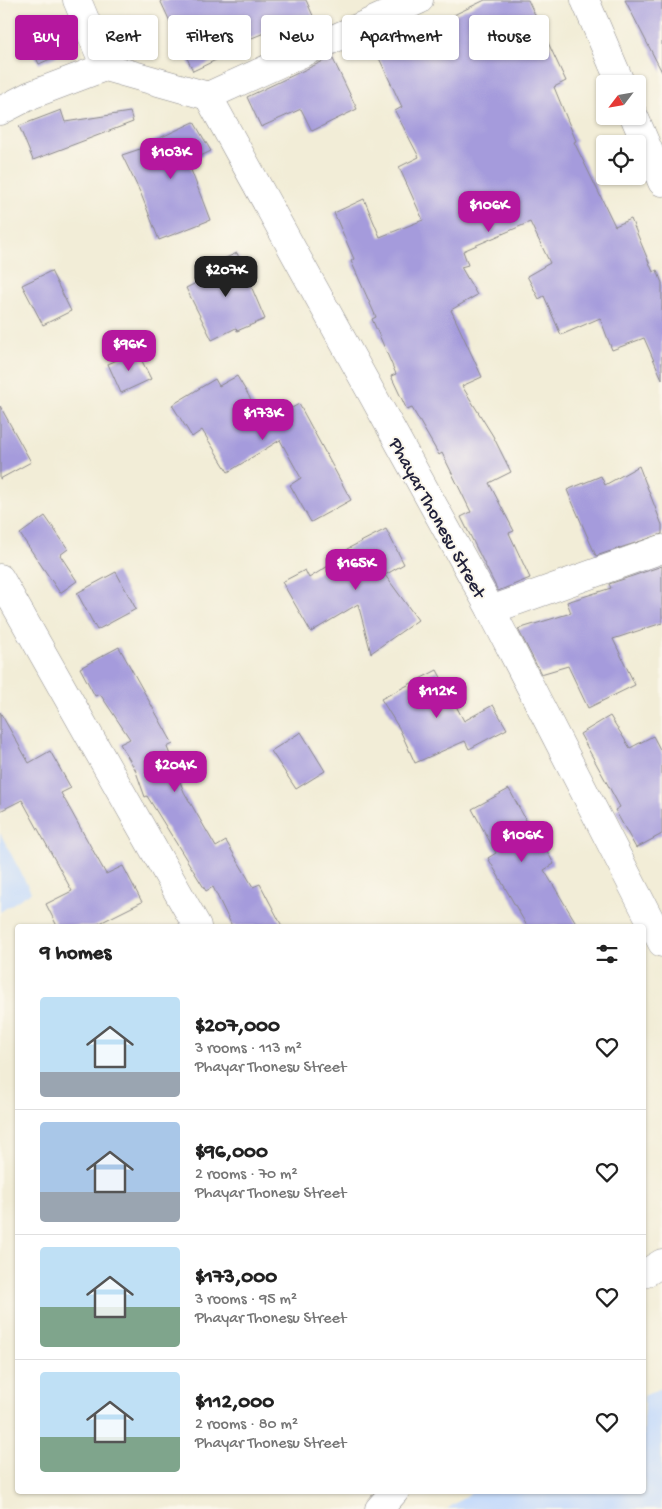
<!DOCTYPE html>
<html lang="en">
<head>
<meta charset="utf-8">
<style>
  :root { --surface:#fff; --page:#f6f6f6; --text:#222; --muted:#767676; --line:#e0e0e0; --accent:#b5179e }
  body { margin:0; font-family:"Gochi Hand",sans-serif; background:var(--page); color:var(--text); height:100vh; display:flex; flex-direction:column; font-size:19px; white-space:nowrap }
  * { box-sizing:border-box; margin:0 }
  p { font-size:16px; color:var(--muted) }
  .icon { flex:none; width:28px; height:28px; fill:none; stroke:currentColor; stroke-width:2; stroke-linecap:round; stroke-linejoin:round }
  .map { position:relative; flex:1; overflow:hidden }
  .drawer { position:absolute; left:15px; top:924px; width:631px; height:570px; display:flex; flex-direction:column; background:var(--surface); border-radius:5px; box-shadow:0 1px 4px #0004 }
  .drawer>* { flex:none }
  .banner { position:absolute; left:15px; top:15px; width:632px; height:45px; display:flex; gap:10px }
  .needle { width:32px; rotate:239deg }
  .fabs { position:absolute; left:596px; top:75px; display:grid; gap:10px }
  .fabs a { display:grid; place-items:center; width:50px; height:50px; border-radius:5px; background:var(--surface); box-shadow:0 1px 4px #0004; font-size:25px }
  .price { position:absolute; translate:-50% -42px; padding:0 11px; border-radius:10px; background:var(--accent); color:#fff; font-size:16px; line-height:32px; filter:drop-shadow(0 1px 2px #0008) }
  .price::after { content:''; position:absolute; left:50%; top:30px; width:15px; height:11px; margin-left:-8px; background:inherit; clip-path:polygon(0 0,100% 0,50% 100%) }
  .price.on { background:#222; color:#fff }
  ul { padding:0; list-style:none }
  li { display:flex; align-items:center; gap:15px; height:125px; padding:0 25px }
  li+li { border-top:1px solid var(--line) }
  li span { display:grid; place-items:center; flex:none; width:140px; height:100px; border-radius:5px; color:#555 }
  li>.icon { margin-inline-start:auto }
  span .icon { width:60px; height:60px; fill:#fffc; stroke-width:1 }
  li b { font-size:21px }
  h2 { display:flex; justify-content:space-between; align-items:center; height:60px; padding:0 25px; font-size:21px }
  .tag { padding:0 18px; border-radius:5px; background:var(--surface); box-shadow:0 1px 4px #0004; font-size:18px; line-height:45px }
  .tag.on { background:var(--accent); color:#fff }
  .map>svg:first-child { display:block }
  .built { fill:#c8dcf9 }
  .building { fill:#a59bdc }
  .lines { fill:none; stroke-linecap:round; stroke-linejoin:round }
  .minor-casing { stroke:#8a8889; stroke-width:29 }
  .minor { stroke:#fff; stroke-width:28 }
  .labels { text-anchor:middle; stroke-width:4; stroke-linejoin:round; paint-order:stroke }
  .street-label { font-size:19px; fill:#22223b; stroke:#fbf7ec }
</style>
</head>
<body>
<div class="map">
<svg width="662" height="1509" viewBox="0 0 662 1509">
  <rect width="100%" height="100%" fill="#fbf7ec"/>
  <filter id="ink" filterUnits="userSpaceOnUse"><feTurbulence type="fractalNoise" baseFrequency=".02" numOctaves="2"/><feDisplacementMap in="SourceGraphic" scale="10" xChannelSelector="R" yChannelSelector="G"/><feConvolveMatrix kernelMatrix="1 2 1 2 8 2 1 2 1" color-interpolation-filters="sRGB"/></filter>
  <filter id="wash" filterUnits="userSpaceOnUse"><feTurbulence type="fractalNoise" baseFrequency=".0096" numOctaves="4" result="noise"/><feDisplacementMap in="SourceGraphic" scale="20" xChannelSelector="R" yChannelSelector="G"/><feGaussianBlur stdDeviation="1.12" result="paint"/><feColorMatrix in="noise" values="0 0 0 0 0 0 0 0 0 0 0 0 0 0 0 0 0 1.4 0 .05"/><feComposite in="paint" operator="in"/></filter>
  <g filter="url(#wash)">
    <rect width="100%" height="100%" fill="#f2edd7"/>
    <!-- built -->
    <g class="built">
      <path d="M 0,833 L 31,892 L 0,912 Z"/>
      <path d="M 661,1388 L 662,1509 L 447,1509 L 474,1491 L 644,1491 L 644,1396 Z"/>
    </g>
    <g id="blocks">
      <!-- building -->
      <g class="building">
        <path d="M 160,0 L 306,0 L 314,18 L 273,39 L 269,31 L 215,53 L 218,59 L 193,71 Z"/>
        <path d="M 485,0 L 528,0 L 566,81 L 554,87 L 576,141 L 574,142 L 615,226 L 631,219 L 653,272 L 657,270 L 662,283 L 662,379 L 644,338 L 612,350 L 600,318 L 561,335 L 544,296 L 539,299 L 527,276 L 550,263 L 530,222 L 463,251 L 468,265 L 461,267 L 477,295 L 451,310 L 482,377 L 462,386 L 493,436 L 511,472 L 489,483 L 514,531 L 509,533 L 530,578 L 498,591 L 461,517 L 471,512 L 442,453 L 439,455 L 412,408 L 407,410 L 391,376 L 396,374 L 372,319 L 376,317 L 351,261 L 354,259 L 334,213 L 364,199 L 380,237 L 423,220 L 399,167 L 419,157 L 395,111 L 402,107 L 371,41 L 402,26 L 408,37 Z"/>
        <path d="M 625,0 L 662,0 L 662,72 Z"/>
        <path d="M 69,21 L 78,42 L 57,51 L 59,55 L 39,64 L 27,39 Z"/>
        <path d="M 332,57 L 357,109 L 312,131 L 301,109 L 261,127 L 247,97 Z"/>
        <path d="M 61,110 L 65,122 L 130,112 L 133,122 L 33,160 L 19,126 Z"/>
        <path d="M 194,122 L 211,151 L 188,162 L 210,220 L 159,240 L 141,194 L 122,155 L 149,146 L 149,143 Z"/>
        <path d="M 237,253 L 265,319 L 237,331 L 236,328 L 212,340 L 186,288 L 212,275 L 208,266 Z"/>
        <path d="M 51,271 L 71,311 L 43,325 L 22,285 Z"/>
        <path d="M 137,351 L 151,379 L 121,393 L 108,364 Z"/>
        <path d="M 237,376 L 265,423 L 299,404 L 351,500 L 311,522 L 290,485 L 301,478 L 280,440 L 228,472 L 202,430 L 192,437 L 172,405 L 215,379 L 219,386 Z"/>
        <path d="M 0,406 L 31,462 L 0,479 Z"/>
        <path d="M 639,466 L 662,525 L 662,534 L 596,556 L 567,490 L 601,476 L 605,485 Z"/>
        <path d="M 45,516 L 68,549 L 60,555 L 77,581 L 60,593 L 20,534 Z"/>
        <path d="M 386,529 L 404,564 L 385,575 L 418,620 L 371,653 L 358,604 L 311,632 L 282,582 L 305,570 L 309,578 L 349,553 L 347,549 Z"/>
        <path d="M 662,566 L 662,623 L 613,639 L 635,685 L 588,708 L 568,666 L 541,674 L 518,629 L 571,613 L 567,602 L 611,588 L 609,584 Z"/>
        <path d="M 116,572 L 136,609 L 97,630 L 77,593 Z"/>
        <path d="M 119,647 L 173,744 L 167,747 L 184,792 L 216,847 L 226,841 L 253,887 L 260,884 L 282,926 L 232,926 L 213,887 L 206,891 L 147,796 L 145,797 L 135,769 L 120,744 L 130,739 L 100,694 L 95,696 L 80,668 Z"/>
        <path d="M 437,670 L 464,721 L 493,705 L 507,729 L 469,749 L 465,741 L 415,763 L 399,728 L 381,699 Z"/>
        <path d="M 0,712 L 29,763 L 50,751 L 71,788 L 61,793 L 106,874 L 123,866 L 142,902 L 94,926 L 57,926 L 46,904 L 72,891 L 22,800 L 0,811 Z"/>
        <path d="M 610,716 L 630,748 L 653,736 L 662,753 L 662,834 L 636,848 L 615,810 L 620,807 L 580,734 Z"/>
        <path d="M 301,732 L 325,771 L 296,789 L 271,751 Z"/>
        <path d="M 509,789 L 533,833 L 536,831 L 554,864 L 544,870 L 578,926 L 527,926 L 488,858 L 496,853 L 472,809 Z"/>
      </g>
    </g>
  </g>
  <g filter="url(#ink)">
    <use href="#blocks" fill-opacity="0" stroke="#8a8889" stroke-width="1"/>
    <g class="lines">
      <!-- minor casing -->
      <g class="minor-casing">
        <g id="minor">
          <path d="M 77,0 L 105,67"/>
          <path d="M 585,0 L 621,84"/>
          <path d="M 208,96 L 491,610 L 662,943"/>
          <path d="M 0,111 L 31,95 L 105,67 L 208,96 L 419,0"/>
          <path d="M 634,116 L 662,182"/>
          <path d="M 0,578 L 197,926"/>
          <path d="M 491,610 L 662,549"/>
          <path d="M 644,1274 L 662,1263"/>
          <path d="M 379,1509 L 395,1491"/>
        </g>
      </g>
      <!-- minor -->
      <use href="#minor" class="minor"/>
    </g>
  </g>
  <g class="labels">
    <!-- street labels -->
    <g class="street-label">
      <text transform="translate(439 517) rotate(61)" y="7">Phayar Thonesu Street</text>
    </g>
  </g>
</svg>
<div class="fabs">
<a><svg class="needle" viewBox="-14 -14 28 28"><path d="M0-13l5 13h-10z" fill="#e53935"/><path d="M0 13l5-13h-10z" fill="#767676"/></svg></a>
<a><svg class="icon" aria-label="locate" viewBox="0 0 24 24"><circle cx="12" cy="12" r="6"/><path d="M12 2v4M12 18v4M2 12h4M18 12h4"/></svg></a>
</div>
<b class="price" style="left:171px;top:180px">$103K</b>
<b class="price" style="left:489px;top:233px">$106K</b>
<b class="price on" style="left:226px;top:298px">$207K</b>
<b class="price" style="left:129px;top:372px">$96K</b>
<b class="price" style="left:263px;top:441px">$173K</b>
<b class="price" style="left:356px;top:591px">$165K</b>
<b class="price" style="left:437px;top:719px">$112K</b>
<b class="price" style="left:175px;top:793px">$204K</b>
<b class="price" style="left:522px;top:863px">$106K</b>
<div class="banner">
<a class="tag on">Buy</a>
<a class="tag">Rent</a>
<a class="tag">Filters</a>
<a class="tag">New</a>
<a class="tag">Apartment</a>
<a class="tag">House</a>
</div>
<section class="drawer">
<h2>9 homes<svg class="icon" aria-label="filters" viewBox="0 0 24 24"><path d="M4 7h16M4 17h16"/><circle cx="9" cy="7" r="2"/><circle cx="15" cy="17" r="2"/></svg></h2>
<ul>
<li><span style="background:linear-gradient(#bfe0f5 75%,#9aa5b1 0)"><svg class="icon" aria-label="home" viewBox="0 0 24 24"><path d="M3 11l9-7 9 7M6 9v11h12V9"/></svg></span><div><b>$207,000</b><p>3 rooms · 113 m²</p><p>Phayar Thonesu Street</p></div><svg class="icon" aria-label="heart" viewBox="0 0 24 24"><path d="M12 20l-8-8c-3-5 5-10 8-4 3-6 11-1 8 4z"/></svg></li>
<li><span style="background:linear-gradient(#a9c7e8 70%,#9aa5b1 0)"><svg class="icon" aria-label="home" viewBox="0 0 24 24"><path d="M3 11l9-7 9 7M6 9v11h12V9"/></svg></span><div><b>$96,000</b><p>2 rooms · 70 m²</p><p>Phayar Thonesu Street</p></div><svg class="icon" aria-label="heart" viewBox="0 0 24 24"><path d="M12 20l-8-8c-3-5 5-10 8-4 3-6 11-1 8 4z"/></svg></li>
<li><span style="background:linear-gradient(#bfe0f5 60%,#7fa58c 0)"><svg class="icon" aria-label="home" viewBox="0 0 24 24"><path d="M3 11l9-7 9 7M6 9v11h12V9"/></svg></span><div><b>$173,000</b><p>3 rooms · 95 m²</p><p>Phayar Thonesu Street</p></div><svg class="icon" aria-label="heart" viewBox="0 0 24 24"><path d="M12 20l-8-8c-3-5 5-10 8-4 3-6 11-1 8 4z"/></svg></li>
<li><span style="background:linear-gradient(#bfe0f5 65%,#7fa58c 0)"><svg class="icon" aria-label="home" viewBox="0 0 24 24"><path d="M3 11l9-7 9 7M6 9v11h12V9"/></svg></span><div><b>$112,000</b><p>2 rooms · 80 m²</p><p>Phayar Thonesu Street</p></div><svg class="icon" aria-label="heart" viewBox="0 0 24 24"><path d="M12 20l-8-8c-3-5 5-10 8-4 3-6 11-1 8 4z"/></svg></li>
</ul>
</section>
</div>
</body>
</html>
